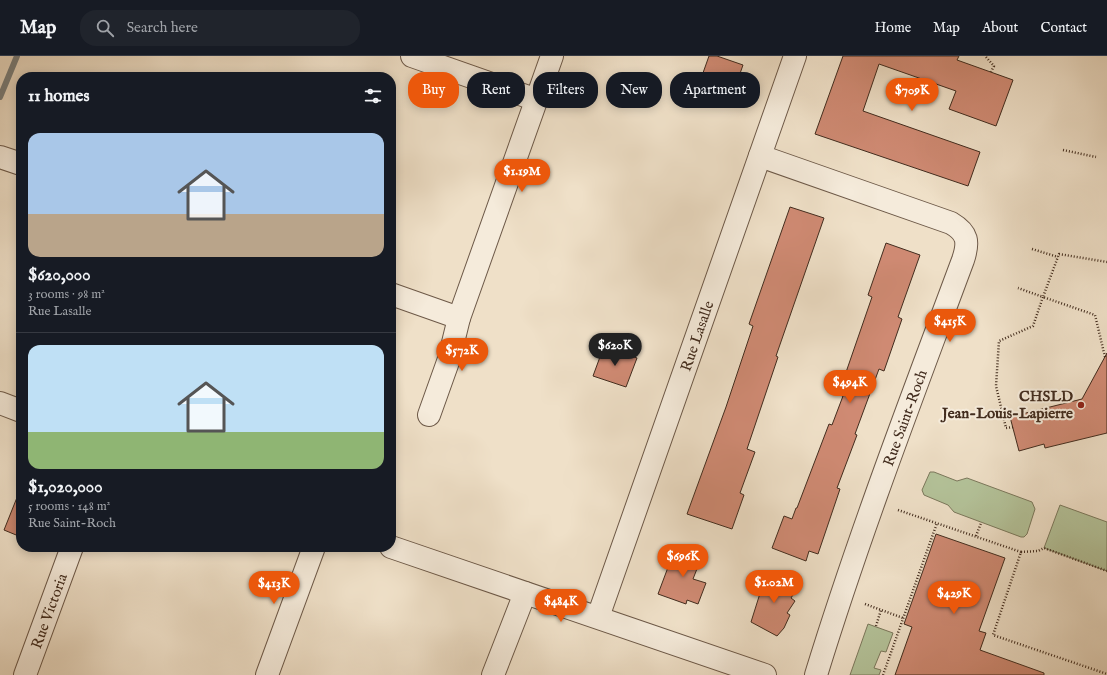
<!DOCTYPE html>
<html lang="en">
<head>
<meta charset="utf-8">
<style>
  :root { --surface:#171b24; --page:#20242c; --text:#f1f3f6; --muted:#9ea1a6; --line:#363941; --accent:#ea580c }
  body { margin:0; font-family:"IM FELL English",serif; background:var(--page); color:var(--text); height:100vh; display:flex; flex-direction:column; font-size:15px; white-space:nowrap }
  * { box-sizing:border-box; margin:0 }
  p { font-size:13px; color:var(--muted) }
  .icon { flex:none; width:22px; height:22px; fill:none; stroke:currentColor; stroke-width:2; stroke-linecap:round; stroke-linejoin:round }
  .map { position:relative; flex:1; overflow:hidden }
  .panel { position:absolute; left:16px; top:16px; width:380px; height:480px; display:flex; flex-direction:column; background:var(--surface); border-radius:16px; box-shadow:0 2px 10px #0003 }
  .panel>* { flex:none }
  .banner { position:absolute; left:408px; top:16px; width:380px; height:36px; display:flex; gap:8px }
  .price { position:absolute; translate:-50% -34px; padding:0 9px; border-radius:14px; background:var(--accent); color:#fff; font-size:13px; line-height:26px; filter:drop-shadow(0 1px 2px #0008) }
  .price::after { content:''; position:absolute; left:50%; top:24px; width:12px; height:9px; margin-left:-6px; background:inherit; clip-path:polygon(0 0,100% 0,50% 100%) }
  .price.current { background:#222; color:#fff }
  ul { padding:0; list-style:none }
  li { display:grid; align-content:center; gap:8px; height:212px; padding:0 12px }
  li+li { border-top:1px solid var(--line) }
  li span { display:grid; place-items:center; height:124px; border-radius:12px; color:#555 }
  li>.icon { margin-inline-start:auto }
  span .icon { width:72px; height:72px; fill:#fffc; stroke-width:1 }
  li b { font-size:17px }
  h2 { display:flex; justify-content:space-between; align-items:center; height:48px; padding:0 12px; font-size:17px }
  .pill { padding:0 14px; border-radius:16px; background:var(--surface); box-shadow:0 2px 10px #0003; font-size:14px; line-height:36px }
  .pill.current { background:var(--accent); color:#fff }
  header { display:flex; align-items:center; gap:24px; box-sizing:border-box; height:56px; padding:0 20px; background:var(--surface); border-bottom:1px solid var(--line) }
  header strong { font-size:19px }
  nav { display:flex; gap:22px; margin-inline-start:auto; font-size:14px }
  .search { width:280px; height:36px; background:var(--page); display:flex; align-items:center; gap:10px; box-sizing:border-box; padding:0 14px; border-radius:16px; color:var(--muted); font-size:15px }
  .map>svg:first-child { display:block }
  .green { fill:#b4c39a; stroke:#7b785c }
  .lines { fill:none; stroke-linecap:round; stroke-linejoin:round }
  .stream { stroke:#7a8180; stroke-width:6 }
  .building { fill:#cf8a73; stroke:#422c1e }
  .minor-casing { stroke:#6d5948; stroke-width:24 }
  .path { stroke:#422c1e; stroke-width:2.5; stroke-dasharray:1 2; stroke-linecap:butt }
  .minor { stroke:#f5ebdb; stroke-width:22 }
  .poi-dot { fill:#8f2418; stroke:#f5ebdb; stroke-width:1.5 }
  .labels { text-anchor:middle; stroke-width:4; stroke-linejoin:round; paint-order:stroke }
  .street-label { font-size:15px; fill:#422c1e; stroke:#f5ebdb }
  .poi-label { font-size:15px; font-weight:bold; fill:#422c1e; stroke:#f5ebdb; text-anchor:end }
</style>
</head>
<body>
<header>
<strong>Map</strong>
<div class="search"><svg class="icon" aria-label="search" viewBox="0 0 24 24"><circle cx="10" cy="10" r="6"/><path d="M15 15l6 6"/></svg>Search here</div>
<nav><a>Home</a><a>Map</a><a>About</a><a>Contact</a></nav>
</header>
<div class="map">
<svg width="1107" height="619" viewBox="0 0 1107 619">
  <rect width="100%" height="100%" fill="#efe0c8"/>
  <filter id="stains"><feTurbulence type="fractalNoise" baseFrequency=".005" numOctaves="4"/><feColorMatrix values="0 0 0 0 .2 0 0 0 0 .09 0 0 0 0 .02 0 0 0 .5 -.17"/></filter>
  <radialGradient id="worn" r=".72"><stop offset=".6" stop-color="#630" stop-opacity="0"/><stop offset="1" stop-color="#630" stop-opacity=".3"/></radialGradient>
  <!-- green -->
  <g class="green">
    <path d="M 930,416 L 934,416 L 957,425 L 967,422 L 1032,446 L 1035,453 L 1027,478 L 1024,481 L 1021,481 L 954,456 L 948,449 L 924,439 L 922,434 Z"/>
    <path d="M 1060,449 L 1107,466 L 1107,515 L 1044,492 Z"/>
    <path d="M 868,568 L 893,577 L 886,596 L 881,595 L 874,612 L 881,614 L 879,619 L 850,619 Z"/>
  </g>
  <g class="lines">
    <!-- stream -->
    <path class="stream" d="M 0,41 L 17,0"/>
  </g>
  <!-- building -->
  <g class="building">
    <path d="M 709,0 L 717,0 L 743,9 L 731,43 L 698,31 Z"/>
    <path d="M 843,0 L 959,0 L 957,4 L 1013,24 L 996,70 L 949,53 L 956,35 L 879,8 L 863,55 L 980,96 L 968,130 L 815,78 Z"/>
    <path d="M 790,151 L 824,162 L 776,300 L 778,301 L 747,393 L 755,396 L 740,437 L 744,439 L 732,473 L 687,458 L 726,351 L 753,270 L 749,268 Z"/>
    <path d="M 886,187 L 920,199 L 898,261 L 902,263 L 884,315 L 879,313 L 855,378 L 857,379 L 837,432 L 840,433 L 818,498 L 809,495 L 806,505 L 772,492 L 784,460 L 792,463 L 796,452 L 797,452 L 829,368 L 832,369 L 843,340 L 829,336 L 835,319 L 844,322 L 872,241 L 868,239 Z"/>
    <path d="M 604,290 L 637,302 L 626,331 L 593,320 Z"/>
    <path d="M 1107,297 L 1107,377 L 1045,392 L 1044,388 L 1019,395 L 1010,361 L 1082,343 Z"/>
    <path d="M 20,434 L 21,434 L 21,481 L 4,474 Z"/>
    <path d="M 936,478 L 1005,502 L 979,575 L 986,577 L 980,594 L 1044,617 L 1044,619 L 895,619 L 912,571 L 904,568 Z"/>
    <path d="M 676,490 L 702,500 L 693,523 L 706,527 L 698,548 L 687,544 L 686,548 L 658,538 Z"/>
    <path d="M 769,516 L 798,531 L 791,542 L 795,545 L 787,557 L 790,559 L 784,572 L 777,580 L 751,566 L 762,531 L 760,530 Z"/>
  </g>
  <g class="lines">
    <!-- minor casing -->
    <g class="minor-casing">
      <g id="minor">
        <path d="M 412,0 L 537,44"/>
        <path d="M 760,100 L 951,167 C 968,177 969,186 963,204 C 912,341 859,479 816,619"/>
        <path d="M 0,101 L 21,108"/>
        <path d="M 391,238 L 459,262"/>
        <path d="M 0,347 L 21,355"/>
        <path d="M 429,359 L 449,303 L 459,262 L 552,0"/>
        <path d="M 391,491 L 765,619"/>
        <path d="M 598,561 L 795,0"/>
        <path d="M 25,619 L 72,491"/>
        <path d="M 267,619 L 314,491"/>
        <path d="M 493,619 L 525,537"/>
      </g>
    </g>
    <!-- path -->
    <g class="path">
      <path d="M 986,1 L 994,10 L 991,16"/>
      <path d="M 1063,94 L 1096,101"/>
      <path d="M 1032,193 L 1058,201"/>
      <path d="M 1105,301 L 1095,259 L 1043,241 L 1059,198 L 1107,206"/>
      <path d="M 1013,371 L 1006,372 L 996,330 L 999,285 L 1033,270 L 1043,241 L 1018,232"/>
      <path d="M 898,454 L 1021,496 L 993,579 L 1107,618"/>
      <path d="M 976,480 L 981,467"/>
      <path d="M 1021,496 L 1038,495 L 1044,492 L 1107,515"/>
      <path d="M 865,548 L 903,562"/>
      <path d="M 876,570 L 881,554"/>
      <path d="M 883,619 L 937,467"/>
    </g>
    <!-- minor -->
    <use href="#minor" class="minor"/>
  </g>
  <!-- markers -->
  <circle class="poi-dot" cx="1081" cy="349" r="4"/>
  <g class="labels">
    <!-- street labels -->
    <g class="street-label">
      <text transform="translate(697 280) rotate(-71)" y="5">Rue Lasalle</text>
      <text transform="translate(905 362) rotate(-70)" y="5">Rue Saint-Roch</text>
      <text transform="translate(49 555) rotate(-70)" y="5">Rue Victoria</text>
    </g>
    <!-- poi labels -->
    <g class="poi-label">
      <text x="1073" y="345">CHSLD<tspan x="1073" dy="17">Jean-Louis-Lapierre</tspan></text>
    </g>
  </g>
  <rect width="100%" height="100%" filter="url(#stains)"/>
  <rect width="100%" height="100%" fill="url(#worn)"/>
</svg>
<b class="price" style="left:912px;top:56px">$709K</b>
<b class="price" style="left:522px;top:137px">$1.19M</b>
<b class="price" style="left:950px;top:287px">$415K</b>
<b class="price current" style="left:615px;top:311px">$620K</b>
<b class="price" style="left:462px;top:316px">$572K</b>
<b class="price" style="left:850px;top:348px">$494K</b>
<b class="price" style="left:683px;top:522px">$696K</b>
<b class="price" style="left:774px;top:548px">$1.02M</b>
<b class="price" style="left:274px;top:549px">$413K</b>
<b class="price" style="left:954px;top:559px">$429K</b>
<b class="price" style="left:561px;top:567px">$484K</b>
<div class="banner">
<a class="pill current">Buy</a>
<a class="pill">Rent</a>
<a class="pill">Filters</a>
<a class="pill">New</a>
<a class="pill">Apartment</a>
</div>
<section class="panel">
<h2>11 homes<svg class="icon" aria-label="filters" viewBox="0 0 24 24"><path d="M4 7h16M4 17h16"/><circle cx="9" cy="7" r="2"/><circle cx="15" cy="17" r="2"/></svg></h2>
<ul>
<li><span style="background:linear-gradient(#a9c7e8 65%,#b9a48a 0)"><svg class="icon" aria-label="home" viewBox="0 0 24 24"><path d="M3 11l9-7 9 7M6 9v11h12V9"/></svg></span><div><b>$620,000</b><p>3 rooms · 98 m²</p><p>Rue Lasalle</p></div></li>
<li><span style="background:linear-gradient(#bfe0f5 70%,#8fb573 0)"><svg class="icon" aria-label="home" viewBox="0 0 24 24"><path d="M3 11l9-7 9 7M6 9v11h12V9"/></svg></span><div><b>$1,020,000</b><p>5 rooms · 148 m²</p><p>Rue Saint-Roch</p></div></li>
</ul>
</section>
</div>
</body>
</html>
